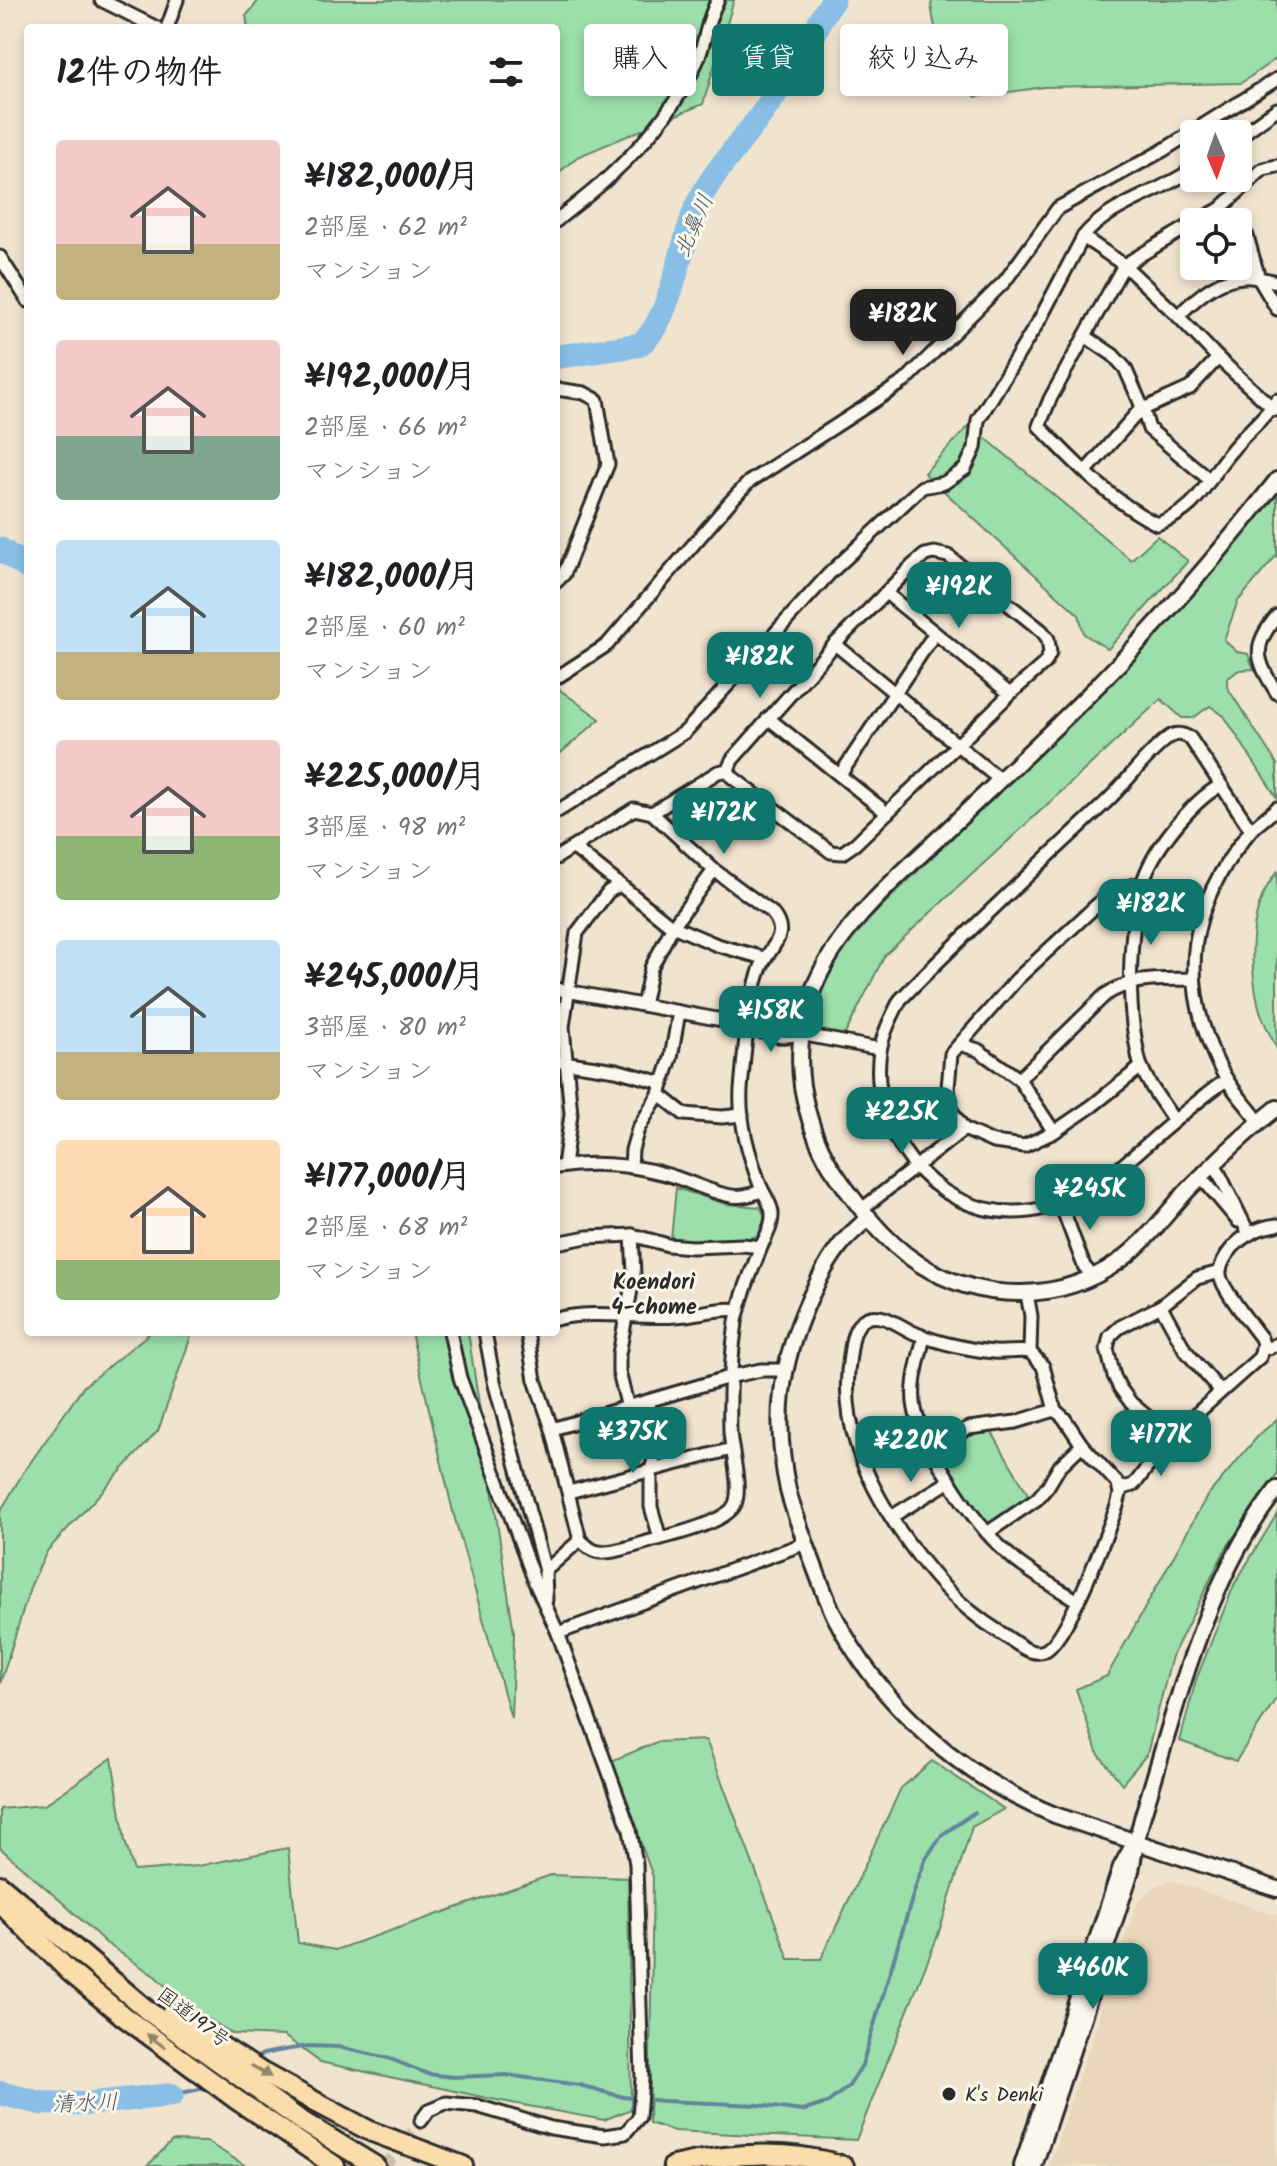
<!DOCTYPE html>
<html lang="ja">
<head>
<meta charset="utf-8">
<style>
  :root { --surface:#fff; --page:#f2f2f2; --text:#202124; --muted:#757577; --accent:#0f766e }
  body { margin:0; font-family:Kalam,"Klee One",sans-serif; background:var(--page); color:var(--text); height:100vh; display:flex; flex-direction:column; font-size:30px; white-space:nowrap }
  * { box-sizing:border-box; margin:0 }
  p { font-size:26px; color:var(--muted) }
  .icon { flex:none; width:44px; height:44px; fill:none; stroke:currentColor; stroke-width:2; stroke-linecap:round; stroke-linejoin:round }
  .map { position:relative; flex:1; overflow:hidden }
  .panel { position:absolute; left:24px; top:24px; width:536px; height:1312px; display:flex; flex-direction:column; background:var(--surface); border-radius:8px; box-shadow:0 4px 12px #0003 }
  .panel>* { flex:none }
  .banner { position:absolute; left:584px; top:24px; width:572px; height:72px; display:flex; gap:16px }
  .needle { width:52px; rotate:178deg }
  .fabs { position:absolute; left:1180px; top:120px; display:grid; gap:16px }
  .fabs a { display:grid; place-items:center; width:72px; height:72px; border-radius:8px; background:var(--surface); box-shadow:0 4px 12px #0003; font-size:40px }
  .price { position:absolute; translate:-50% -68px; padding:0 18px; border-radius:16px; background:var(--accent); color:#fff; font-size:26px; line-height:52px; filter:drop-shadow(0 2px 4px #0008) }
  .price::after { content:''; position:absolute; left:50%; top:48px; width:24px; height:18px; margin-left:-12px; background:inherit; clip-path:polygon(0 0,100% 0,50% 100%) }
  .price.active { background:#222; color:#fff }
  ul { padding:0; list-style:none }
  li { display:flex; align-items:center; gap:24px; height:200px; padding:0 32px }
  li span { display:grid; place-items:center; flex:none; width:224px; height:160px; border-radius:8px; color:#555 }
  li>.icon { margin-inline-start:auto }
  span .icon { width:96px; height:96px; fill:#fffc; stroke-width:1 }
  li b { font-size:34px }
  h2 { display:flex; justify-content:space-between; align-items:center; height:96px; padding:0 32px; font-size:34px }
  .chip { padding:0 28px; border-radius:8px; background:var(--surface); box-shadow:0 4px 12px #0003; font-size:28px; line-height:72px }
  .chip.active { background:var(--accent); color:#fff }
  .map>svg:first-child { display:block }
  .built { fill:#ead7bb }
  .green { fill:#9cdfaa; stroke:#64856a; stroke-width:2 }
  .lines { fill:none; stroke-linecap:round; stroke-linejoin:round }
  .stream { stroke:#63849c; stroke-width:4 }
  .river { stroke:#89bfe7; stroke-width:24 }
  .minor-tunnel { stroke:#c9bfae; stroke-width:11; stroke-dasharray:11 5.5; stroke-linecap:butt }
  .minor-casing { stroke:#2b2b2b; stroke-width:17 }
  .tertiary-casing { stroke:#2b2b2b; stroke-width:20 }
  .trunk-casing { stroke:#2b2b2b; stroke-width:24 }
  .minor { stroke:#fbf7ec; stroke-width:11 }
  .tertiary { stroke:#fbf7ec; stroke-width:14 }
  .trunk { stroke:#fbddab; stroke-width:18 }
  .oneway { fill:#93846b }
  .poi-dot { fill:#2b2b2b; stroke:#fbf7ec; stroke-width:3 }
  .labels { text-anchor:middle; stroke-width:6; stroke-linejoin:round; paint-order:stroke }
  .street-label { font-size:20px; fill:#2b2b2b; stroke:#fbf7ec }
  .poi-label { font-size:20px; fill:#2b2b2b; stroke:#fbf7ec; text-anchor:start }
  .water-label { font-size:22px; font-style:italic; fill:#475763; stroke:#fbf7ec }
  .neighbourhood-label { font-size:22px; font-weight:bold; fill:#2b2b2b; stroke:#fbf7ec }
</style>
</head>
<body>
<div class="map">
<svg width="1277" height="2166" viewBox="0 0 1277 2166">
  <rect width="100%" height="100%" fill="#f1e4cf"/>
  <filter id="ink" filterUnits="userSpaceOnUse"><feTurbulence type="fractalNoise" baseFrequency=".0125" numOctaves="2"/><feDisplacementMap in="SourceGraphic" scale="16" xChannelSelector="R" yChannelSelector="G"/><feConvolveMatrix kernelMatrix="1 2 1 2 8 2 1 2 1" color-interpolation-filters="sRGB"/></filter>
  <g filter="url(#ink)">
    <!-- built -->
    <path class="built" d="M 1169,1880 L 1277,1915 L 1277,2166 L 1049,2166 L 1136,1905 L 1151,1889 Z"/>
    <!-- green -->
    <g class="green">
      <path d="M 259,0 L 734,0 L 703,104 L 577,157 L 556,175 L 556,28 L 248,28 L 246,16 Z"/>
      <path d="M 932,0 L 1277,0 L 1277,58 L 1241,83 L 1044,87 L 976,97 L 942,65 L 931,6 Z"/>
      <path d="M 970,425 L 1131,560 L 1157,536 L 1188,561 L 1108,649 L 1084,634 L 1079,615 L 924,473 Z"/>
      <path d="M 1277,490 L 1277,555 L 1238,601 L 1224,640 L 1237,652 L 1248,654 L 1254,669 L 1239,670 L 1227,679 L 1227,687 L 1277,764 L 1277,798 L 1224,716 L 1210,706 L 1193,718 L 1182,718 L 1161,699 L 885,955 L 844,1036 L 815,1030 L 810,1018 L 830,972 L 852,936 L 942,847 Z"/>
      <path d="M 556,687 L 600,719 L 556,757 Z"/>
      <path d="M 1277,872 L 1277,1049 C 1270,1034 1261,1019 1258,1003 C 1249,961 1248,907 1277,872 Z"/>
      <path d="M 676,1188 L 726,1204 L 760,1207 C 766,1216 768,1230 757,1236 C 746,1242 685,1240 671,1239 Z"/>
      <path d="M 151,1332 L 191,1336 L 158,1431 L 47,1551 L 31,1585 L 0,1684 L 0,1512 L 23,1473 L 84,1386 Z"/>
      <path d="M 411,1332 L 468,1332 L 514,1633 L 511,1718 L 453,1512 Z"/>
      <path d="M 1277,1419 L 1277,1474 L 1225,1550 L 1172,1656 L 1147,1754 L 1122,1784 L 1097,1752 L 1076,1689 L 1107,1676 L 1207,1496 L 1259,1435 Z"/>
      <path d="M 990,1429 L 1029,1496 L 987,1529 L 935,1448 L 965,1433 Z"/>
      <path d="M 1277,1514 L 1277,1697 L 1236,1761 L 1180,1741 L 1196,1680 L 1234,1585 Z"/>
      <path d="M 706,1740 L 789,1959 L 821,1959 L 901,1788 L 932,1761 L 1004,1809 L 972,1827 L 938,1935 L 856,2140 L 674,2131 L 649,2123 L 653,1877 L 611,1761 L 657,1742 Z"/>
      <path d="M 112,1758 L 125,1841 L 134,1871 L 198,1866 L 288,1848 L 298,1943 L 335,1950 L 551,1875 L 628,1878 L 631,2109 L 604,2120 L 501,2101 L 320,2062 L 284,2036 L 233,2034 L 185,2005 L 156,1977 L 106,1943 L 63,1903 L 0,1848 L 0,1809 L 44,1805 Z"/>
      <path d="M 172,2141 L 207,2142 L 246,2166 L 147,2166 Z"/>
    </g>
    <g class="lines">
      <!-- stream -->
      <g class="stream">
        <path d="M 254,2059 L 263,2054 L 278,2051 L 309,2046 L 338,2047 L 388,2058 L 428,2074 L 453,2077 L 506,2075 L 579,2085 L 623,2097 L 663,2101 L 759,2105 L 802,2111 L 827,2103 L 849,2086 L 862,2065 L 917,1882 L 926,1858 L 942,1835 L 975,1812"/>
        <path d="M 172,2095 L 209,2087"/>
      </g>
      <!-- river -->
      <g class="river">
        <path d="M 556,357 L 639,345 C 671,324 681,241 697,205 C 712,173 740,144 761,115 C 780,89 797,61 815,33 L 820,20 L 833,0"/>
        <path d="M 0,549 L 28,568"/>
        <path d="M 0,2093 L 40,2103 L 83,2104 L 172,2095"/>
      </g>
      <!-- minor-tunnel -->
      <path class="minor-tunnel" d="M 385,2166 L 421,2121"/>
      <!-- minor casing -->
      <g class="minor-casing">
        <g id="minor">
          <path d="M 101,0 L 157,28"/>
          <path d="M 167,28 L 177,0"/>
          <path d="M 1238,137 L 1277,109"/>
          <path d="M 1194,168 C 1159,194 1110,203 1083,237 L 1124,265 L 1178,316 L 1218,358 L 1275,410"/>
          <path d="M 1220,209 L 1233,222"/>
          <path d="M 556,221 C 575,205 596,190 613,173 C 647,141 680,101 698,59 C 706,40 707,18 718,0"/>
          <path d="M 1196,222 L 1220,209 L 1263,169 L 1277,166"/>
          <path d="M 1194,223 L 1124,265 L 1050,399 L 1039,426 C 1074,462 1112,502 1157,524 C 1202,508 1203,483 1231,451 C 1245,433 1264,419 1277,400"/>
          <path d="M 1238,227 L 1247,236 L 1259,279 L 1277,309"/>
          <path d="M 0,257 L 28,301"/>
          <path d="M 1178,316 C 1198,296 1221,275 1251,277 C 1260,278 1269,280 1277,282"/>
          <path d="M 1085,336 L 1113,355 L 1125,368 L 1143,409 L 1149,429 L 1210,480"/>
          <path d="M 556,389 L 584,393 L 597,400 L 608,464 L 564,574 L 556,582"/>
          <path d="M 1086,471 L 1139,411 L 1190,388 L 1218,358"/>
          <path d="M 934,553 L 948,556 L 1042,631 L 1048,639 L 1050,653 L 1045,663 L 1010,694 L 855,844 L 842,853 L 831,852 L 732,777 L 728,770 L 732,760 L 835,644 L 912,566 L 925,555 Z"/>
          <path d="M 886,593 L 1010,694"/>
          <path d="M 1277,616 C 1251,647 1256,660 1277,693"/>
          <path d="M 835,644 L 1000,780"/>
          <path d="M 556,678 L 607,645 L 730,502 L 749,482 L 905,381 L 1005,281 L 1058,208 L 1162,151 L 1277,79"/>
          <path d="M 768,718 L 887,813"/>
          <path d="M 840,775 L 935,633"/>
          <path d="M 556,812 L 685,732 L 829,574 L 922,487 L 944,483 L 965,469 L 975,448 L 978,420 L 1040,319 L 1083,237"/>
          <path d="M 652,813 L 718,772 L 728,770"/>
          <path d="M 1251,830 L 1277,808"/>
          <path d="M 574,848 L 670,925 L 717,945 L 764,958"/>
          <path d="M 556,989 L 749,1025 C 767,1036 780,1039 800,1034"/>
          <path d="M 643,1005 L 651,968 L 673,926 L 714,870"/>
          <path d="M 749,1025 L 767,1021 L 784,1024 L 800,1034 L 880,1049"/>
          <path d="M 960,1044 L 978,1050 L 1019,1079 L 1054,1132"/>
          <path d="M 556,1061 L 616,1070 L 663,1083"/>
          <path d="M 1141,1067 L 1092,1106 L 1054,1132 L 1024,1146 L 993,1142 L 964,1129 L 951,1110 L 948,1088 L 951,1054 L 1017,979 L 1112,891 L 1142,883"/>
          <path d="M 1019,1079 L 1105,995 C 1134,976 1160,980 1194,979"/>
          <path d="M 1226,1080 C 1195,1102 1166,1128 1137,1153 C 1119,1168 1100,1186 1079,1196 C 1059,1205 1036,1212 1014,1212 C 931,1213 868,1129 880,1051 C 883,1033 892,1016 900,1000 C 966,932 1035,869 1104,804 C 1126,784 1144,756 1168,738 C 1176,732 1182,734 1190,738 L 1251,830 C 1203,888 1181,948 1202,1022 C 1208,1041 1215,1061 1226,1078 C 1235,1094 1249,1107 1259,1122"/>
          <path d="M 659,1094 L 684,1114 L 722,1117 L 742,1115"/>
          <path d="M 1174,1121 C 1164,1104 1149,1087 1142,1068 C 1138,1061 1138,1052 1136,1044 C 1127,998 1129,930 1142,885 C 1151,851 1191,802 1221,785"/>
          <path d="M 1214,1163 L 1249,1234"/>
          <path d="M 564,1166 L 571,1114 L 563,1027 L 577,933 L 608,892 L 619,885"/>
          <path d="M 557,1167 C 590,1162 628,1164 661,1173 C 684,1178 710,1193 732,1196 C 743,1198 752,1194 762,1191"/>
          <path d="M 631,1167 L 632,1150 L 638,1129 L 659,1094 L 671,1058 L 679,1012"/>
          <path d="M 1201,1177 L 1238,1221"/>
          <path d="M 1060,1202 L 1084,1266 L 1093,1277"/>
          <path d="M 862,1209 L 964,1129"/>
          <path d="M 556,1243 L 587,1237 L 632,1235 L 668,1245 L 692,1247 L 743,1245 L 761,1247"/>
          <path d="M 1220,1272 L 1197,1278 L 1161,1306 L 1120,1327 L 1110,1336 L 1107,1349 L 1114,1376 L 1120,1388 L 1131,1403 L 1163,1430 L 1173,1430 L 1185,1424 L 1260,1357 L 1263,1344 L 1261,1338 C 1252,1326 1221,1287 1220,1275 C 1219,1265 1227,1254 1233,1247 C 1245,1234 1260,1227 1277,1225"/>
          <path d="M 1027,1294 L 1031,1316 L 1030,1352"/>
          <path d="M 1161,1306 L 1185,1350 L 1220,1391"/>
          <path d="M 556,1319 C 596,1309 636,1319 676,1316 C 698,1315 718,1307 739,1310"/>
          <path d="M 485,1332 L 494,1381 L 545,1571 L 546,1600"/>
          <path d="M 527,1332 L 535,1380 L 552,1429 L 580,1540 C 585,1544 589,1549 595,1551 C 609,1556 638,1544 654,1540 C 673,1535 728,1522 735,1504 C 742,1486 731,1451 730,1431 C 729,1395 731,1358 736,1322 C 740,1297 752,1271 761,1247 C 766,1236 773,1225 772,1213 C 771,1203 764,1195 760,1185 C 749,1155 739,1122 741,1090 C 744,1054 748,1004 760,970 C 767,947 793,937 771,912 L 714,870 L 652,813 L 634,809 L 556,858"/>
          <path d="M 924,1337 C 919,1359 910,1386 915,1409 C 919,1429 931,1448 940,1465 C 960,1500 984,1535 1016,1561 C 1035,1576 1057,1588 1078,1601"/>
          <path d="M 1262,1348 L 1269,1348 L 1277,1344"/>
          <path d="M 648,1402 L 656,1428 L 657,1444 L 651,1471 L 651,1507 L 660,1538"/>
          <path d="M 628,1408 L 619,1372 L 619,1354 L 634,1274 L 632,1235"/>
          <path d="M 552,1429 L 733,1376 L 761,1370 L 784,1370"/>
          <path d="M 930,1447 L 969,1428 L 1016,1422 L 1055,1410 L 1064,1418 L 1082,1445 L 1118,1484 L 1120,1494 L 1117,1506 C 1107,1532 1067,1642 1044,1651 C 1030,1657 1013,1640 1001,1633 C 956,1605 930,1574 900,1531 C 864,1478 839,1420 850,1355 C 852,1342 853,1324 867,1318 C 883,1311 903,1329 917,1334 C 939,1343 971,1350 994,1352 C 1006,1353 1018,1350 1030,1352 L 1043,1366 L 1055,1410"/>
          <path d="M 1120,1489 L 1133,1485 L 1137,1481 L 1158,1453 L 1166,1430"/>
          <path d="M 569,1492 L 732,1449"/>
          <path d="M 891,1517 L 950,1481"/>
          <path d="M 987,1533 L 1037,1499 L 1048,1486 L 1060,1466 L 1082,1445"/>
          <path d="M 545,1571 L 580,1540"/>
          <path d="M 558,1633 L 806,1543"/>
          <path d="M 421,2121 L 429,2110 L 446,2103 L 477,2106 L 551,2128 L 604,2136 L 625,2133 L 639,2117 L 642,2079 L 636,1864 L 630,1830 L 558,1633 L 536,1585 L 460,1378 L 450,1332"/>
        </g>
      </g>
      <!-- tertiary casing -->
      <g class="tertiary-casing">
        <g id="tertiary">
          <path d="M 1277,480 C 1214,560 1148,637 1075,708 C 1032,750 988,791 944,833 C 869,904 786,970 802,1086 C 807,1115 815,1141 831,1167 C 854,1201 882,1240 918,1263 C 980,1303 1061,1304 1121,1260 C 1147,1241 1165,1215 1186,1192 C 1215,1162 1244,1134 1277,1108"/>
          <path d="M 869,1217 C 861,1225 851,1233 843,1242 C 828,1260 819,1279 809,1300 C 780,1364 773,1420 788,1490 C 792,1507 799,1524 805,1541 C 814,1566 823,1591 834,1615 C 880,1706 962,1777 1055,1815 L 1277,1889"/>
          <path d="M 1022,2166 L 1121,1867 L 1131,1849"/>
          <path d="M 1034,2166 L 1131,1871 L 1136,1842 L 1143,1815 C 1178,1703 1204,1583 1277,1489"/>
        </g>
      </g>
      <!-- trunk casing -->
      <g class="trunk-casing">
        <g id="trunk">
          <path d="M 0,1885 L 148,2011 L 300,2120 L 375,2166"/>
          <path d="M 0,1903 L 70,1972 L 123,2016 L 237,2100 L 335,2166"/>
          <path d="M 171,2014 L 263,2073 L 323,2106 L 370,2131 L 463,2166"/>
          <path d="M 673,2166 C 728,2153 789,2149 844,2166"/>
        </g>
      </g>
      <!-- minor -->
      <use href="#minor" class="minor"/>
      <!-- tertiary -->
      <use href="#tertiary" class="tertiary"/>
      <!-- trunk -->
      <use href="#trunk" class="trunk"/>
    </g>
    <!-- one-way arrows -->
    <defs><path id="oneway-solid" d="M-6-.8H1V-3.2L6.5 0L1 3.2V.8H-6Z" transform="scale(2)"/></defs>
    <g class="oneway">
      <use href="#oneway-solid" transform="translate(156 2041) rotate(-143)"/>
      <use href="#oneway-solid" transform="translate(261 2071) rotate(31)"/>
    </g>
  </g>
  <!-- markers -->
  <circle class="poi-dot" cx="949" cy="2094" r="8"/>
  <g class="labels">
    <!-- street labels -->
    <g class="street-label">
      <text transform="translate(194 2017) rotate(37)" y="7">国道197号</text>
    </g>
    <!-- poi labels -->
    <g class="poi-label">
      <text x="965" y="2101">K's Denki</text>
    </g>
    <!-- water labels -->
    <g class="water-label">
      <text transform="translate(693 225) rotate(-66)" y="8">北鼻川</text>
      <text transform="translate(85 2102) rotate(-2)" y="8">清水川</text>
    </g>
    <!-- neighbourhood labels -->
    <g class="neighbourhood-label">
      <text x="654" y="1289">Koendori<tspan x="654" dy="25">4-chome</tspan></text>
    </g>
  </g>
</svg>
<div class="fabs">
<a><svg class="needle" viewBox="-14 -14 28 28"><path d="M0-13l5 13h-10z" fill="#e53935"/><path d="M0 13l5-13h-10z" fill="#757577"/></svg></a>
<a><svg class="icon" aria-label="locate" viewBox="0 0 24 24"><circle cx="12" cy="12" r="6"/><path d="M12 2v4M12 18v4M2 12h4M18 12h4"/></svg></a>
</div>
<b class="price active" style="left:903px;top:357px">¥182K</b>
<b class="price" style="left:959px;top:630px">¥192K</b>
<b class="price" style="left:760px;top:700px">¥182K</b>
<b class="price" style="left:724px;top:856px">¥172K</b>
<b class="price" style="left:1151px;top:947px">¥182K</b>
<b class="price" style="left:771px;top:1054px">¥158K</b>
<b class="price" style="left:902px;top:1155px">¥225K</b>
<b class="price" style="left:1090px;top:1232px">¥245K</b>
<b class="price" style="left:633px;top:1475px">¥375K</b>
<b class="price" style="left:1161px;top:1478px">¥177K</b>
<b class="price" style="left:911px;top:1484px">¥220K</b>
<b class="price" style="left:1093px;top:2011px">¥460K</b>
<div class="banner">
<a class="chip">購入</a>
<a class="chip active">賃貸</a>
<a class="chip">絞り込み</a>
</div>
<section class="panel">
<h2>12件の物件<svg class="icon" aria-label="filters" viewBox="0 0 24 24"><path d="M4 7h16M4 17h16"/><circle cx="9" cy="7" r="2"/><circle cx="15" cy="17" r="2"/></svg></h2>
<ul>
<li><span style="background:linear-gradient(#f6c9c9 65%,#c2b280 0)"><svg class="icon" aria-label="home" viewBox="0 0 24 24"><path d="M3 11l9-7 9 7M6 9v11h12V9"/></svg></span><div><b>¥182,000/月</b><p>2部屋 · 62 m²</p><p>マンション</p></div></li>
<li><span style="background:linear-gradient(#f6c9c9 60%,#7fa58c 0)"><svg class="icon" aria-label="home" viewBox="0 0 24 24"><path d="M3 11l9-7 9 7M6 9v11h12V9"/></svg></span><div><b>¥192,000/月</b><p>2部屋 · 66 m²</p><p>マンション</p></div></li>
<li><span style="background:linear-gradient(#bfe0f5 70%,#c2b280 0)"><svg class="icon" aria-label="home" viewBox="0 0 24 24"><path d="M3 11l9-7 9 7M6 9v11h12V9"/></svg></span><div><b>¥182,000/月</b><p>2部屋 · 60 m²</p><p>マンション</p></div></li>
<li><span style="background:linear-gradient(#f6c9c9 60%,#8fb573 0)"><svg class="icon" aria-label="home" viewBox="0 0 24 24"><path d="M3 11l9-7 9 7M6 9v11h12V9"/></svg></span><div><b>¥225,000/月</b><p>3部屋 · 98 m²</p><p>マンション</p></div></li>
<li><span style="background:linear-gradient(#bfe0f5 70%,#c2b280 0)"><svg class="icon" aria-label="home" viewBox="0 0 24 24"><path d="M3 11l9-7 9 7M6 9v11h12V9"/></svg></span><div><b>¥245,000/月</b><p>3部屋 · 80 m²</p><p>マンション</p></div></li>
<li><span style="background:linear-gradient(#ffd9b3 75%,#8fb573 0)"><svg class="icon" aria-label="home" viewBox="0 0 24 24"><path d="M3 11l9-7 9 7M6 9v11h12V9"/></svg></span><div><b>¥177,000/月</b><p>2部屋 · 68 m²</p><p>マンション</p></div></li>
</ul>
</section>
</div>
</body>
</html>
